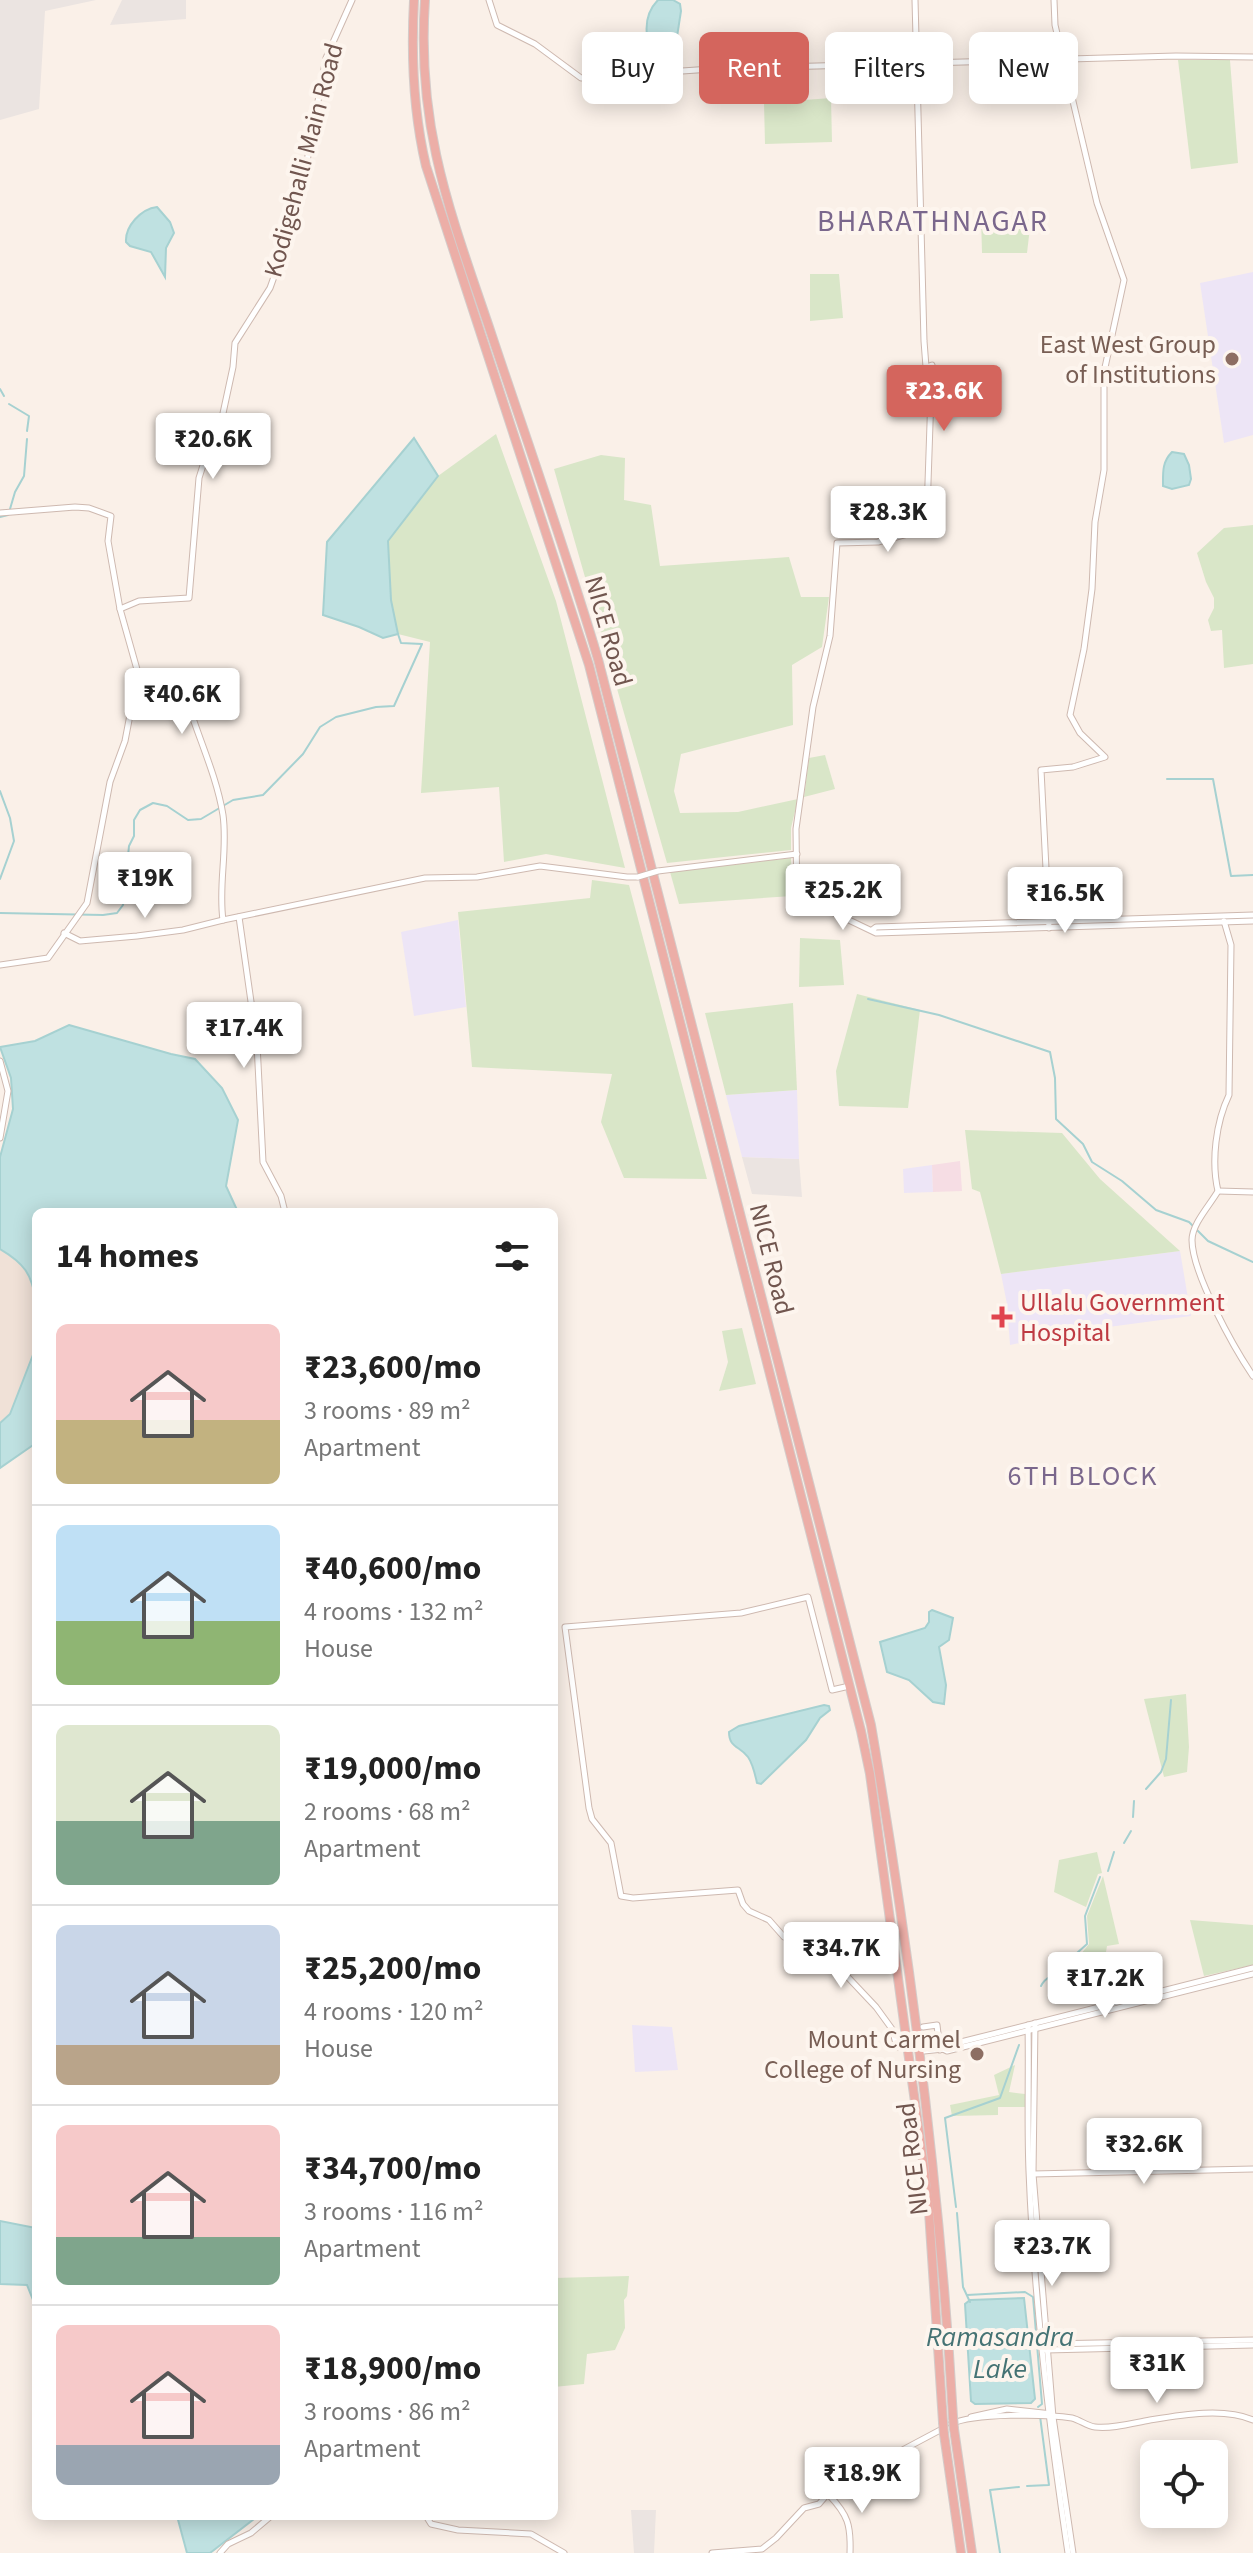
<!DOCTYPE html>
<html lang="en">
<head>
<meta charset="utf-8">
<style>
  :root { --surface:#fff; --page:#f2f2f2; --text:#222; --muted:#767676; --line:#e0e0e0; --accent:#d4655d }
  body { margin:0; font-family:"Source Sans 3",sans-serif; background:var(--page); color:var(--text); height:100vh; display:flex; flex-direction:column; font-size:30px; white-space:nowrap }
  * { box-sizing:border-box; margin:0 }
  p { font-size:26px; color:var(--muted) }
  .icon { flex:none; width:44px; height:44px; fill:none; stroke:currentColor; stroke-width:2; stroke-linecap:round; stroke-linejoin:round }
  .map { position:relative; flex:1; overflow:hidden }
  .panel { position:absolute; left:32px; top:1208px; width:526px; height:1312px; display:flex; flex-direction:column; background:var(--surface); border-radius:12px; box-shadow:0 4px 20px #0003 }
  .panel>* { flex:none }
  .top-card { position:absolute; left:582px; top:32px; width:550px; height:72px; display:flex; gap:16px }
  .tools { position:absolute; left:1140px; top:2440px; display:grid; gap:16px }
  .tools a { display:grid; place-items:center; width:88px; height:88px; border-radius:12px; background:var(--surface); box-shadow:0 4px 20px #0003; font-size:40px }
  .price { position:absolute; translate:-50% -68px; padding:0 18px; border-radius:8px; background:#fff; color:#222; font-size:26px; line-height:52px; filter:drop-shadow(0 2px 4px #0008) }
  .price::after { content:''; position:absolute; left:50%; top:48px; width:24px; height:18px; margin-left:-12px; background:inherit; clip-path:polygon(0 0,100% 0,50% 100%) }
  .price.on { background:var(--accent); color:#fff }
  ul { padding:0; list-style:none }
  li { display:flex; align-items:center; gap:24px; height:200px; padding:0 24px }
  li+li { border-top:2px solid var(--line) }
  li span { display:grid; place-items:center; flex:none; width:224px; height:160px; border-radius:12px; color:#555 }
  li>.icon { margin-inline-start:auto }
  span .icon { width:96px; height:96px; fill:#fffc; stroke-width:1 }
  li b { font-size:34px }
  h2 { display:flex; justify-content:space-between; align-items:center; height:96px; padding:0 24px; font-size:34px }
  .chip { padding:0 28px; border-radius:12px; background:var(--surface); box-shadow:0 4px 20px #0003; font-size:28px; line-height:72px }
  .chip.on { background:var(--accent); color:#fff }
  .map>svg:first-child { display:block }
  .residential { fill:#f0e1d7 }
  .industrial { fill:#ebe4e1 }
  .education { fill:#ede5f6 }
  .medical { fill:#f6dde4 }
  .green { fill:#d9e6c8 }
  .water { fill:#bfe1e1; stroke:#a6d1d1; stroke-width:2 }
  .lines { fill:none; stroke-linecap:round; stroke-linejoin:round }
  .stream { stroke:#a6d1d1; stroke-width:2 }
  .secondary-casing { stroke:#ceb9b0; stroke-width:7 }
  .highway-casing { stroke:#d4ccca; stroke-width:10 }
  .secondary { stroke:#fff; stroke-width:5 }
  .highway { stroke:#ecaea7; stroke-width:8 }
  .secondary-bridge-casing { stroke:#ceb9b0; stroke-width:7; stroke-linecap:butt }
  .highway-bridge-casing { stroke:#d4ccca; stroke-width:10; stroke-linecap:butt }
  .secondary-bridge { stroke:#fff; stroke-width:5 }
  .highway-bridge { stroke:#ecaea7; stroke-width:8 }
  .education-dot { fill:#8d6e63; stroke:#fdf5ee; stroke-width:3 }
  .health-dot { fill:#e0444e; stroke:#fdf5ee; stroke-width:3 }
  .labels { text-anchor:middle; stroke-width:8; stroke-linejoin:round; paint-order:stroke }
  .street-label { font-size:26px; fill:#71564f; stroke:#fdf5ee }
  .education-label { font-size:26px; fill:#785e54; stroke:#fdf5ee; text-anchor:end }
  .health-label { font-size:26px; fill:#be3a42; stroke:#fdf5ee; text-anchor:start }
  .neighbourhood-label { font-size:28px; letter-spacing:2px; fill:#7a678c; stroke:#fdf5ee }
  .water-label { font-size:28px; font-style:italic; fill:#457374; stroke:#fdf5ee }
  .quarter-label { font-size:30px; letter-spacing:2px; fill:#7a678c; stroke:#fdf5ee }
</style>
</head>
<body>
<div class="map">
<svg width="1253" height="2553" viewBox="0 0 1253 2553">
  <rect width="100%" height="100%" fill="#faf0e8"/>
  <!-- residential -->
  <path class="residential" d="M 0,1249 L 15,1258 L 33,1278 L 36,1302 L 36,1347 L 10,1414 L 0,1423 Z"/>
  <!-- industrial -->
  <g class="industrial">
    <path d="M 0,0 L 96,0 L 45,11 L 39,109 L 0,120 Z"/>
    <path d="M 122,0 L 186,0 L 186,19 L 110,25 Z"/>
    <path d="M 742,1157 L 799,1159 L 802,1197 L 752,1194 Z"/>
    <path d="M 631,2510 L 656,2510 L 654,2553 L 634,2553 Z"/>
  </g>
  <!-- education -->
  <g class="education">
    <path d="M 1253,272 L 1253,435 L 1224,443 L 1200,283 Z"/>
    <path d="M 458,920 L 466,1007 L 414,1016 L 401,932 Z"/>
    <path d="M 797,1090 L 799,1159 L 742,1157 L 726,1095 Z"/>
    <path d="M 932,1165 L 933,1192 L 904,1193 L 903,1169 Z"/>
    <path d="M 1180,1251 L 1191,1316 L 1071,1332 L 1010,1345 L 1007,1304 L 1001,1274 Z"/>
    <path d="M 632,2025 L 672,2027 L 678,2070 L 635,2072 Z"/>
  </g>
  <!-- medical -->
  <path class="medical" d="M 960,1161 L 962,1191 L 933,1192 L 932,1165 Z"/>
  <!-- green -->
  <g class="green">
    <path d="M 1178,60 L 1230,60 L 1238,163 L 1191,169 Z"/>
    <path d="M 831,98 L 832,142 L 765,144 L 764,103 Z"/>
    <path d="M 981,217 L 1031,219 L 1027,253 L 982,253 Z"/>
    <path d="M 839,274 L 843,318 L 810,321 L 810,274 Z"/>
    <path d="M 496,434 L 556,601 L 625,868 L 546,854 L 504,862 L 499,787 L 421,793 L 430,642 L 398,634 L 391,600 L 388,541 L 438,476 Z"/>
    <path d="M 601,455 L 625,458 L 624,500 L 651,505 L 660,566 L 789,557 L 801,597 L 829,597 L 822,647 L 792,665 L 793,725 L 681,754 L 674,791 L 680,813 L 738,812 L 798,799 L 791,828 L 791,850 L 667,863 L 554,469 Z"/>
    <path d="M 1253,525 L 1253,664 L 1224,668 L 1222,630 L 1211,631 L 1208,620 L 1214,608 L 1214,598 L 1206,582 L 1197,553 L 1224,528 Z"/>
    <path d="M 825,755 L 835,789 L 804,797 L 809,758 Z"/>
    <path d="M 791,858 L 792,896 L 679,904 L 670,872 Z"/>
    <path d="M 592,880 L 629,885 L 707,1179 L 624,1178 L 601,1122 L 612,1074 L 472,1067 L 458,912 L 590,898 Z"/>
    <path d="M 800,938 L 840,940 L 844,985 L 799,987 Z"/>
    <path d="M 857,994 L 920,1010 L 908,1108 L 839,1106 L 836,1071 Z"/>
    <path d="M 793,1003 L 797,1090 L 726,1095 L 705,1013 Z"/>
    <path d="M 965,1130 L 1062,1133 L 1100,1179 L 1180,1251 L 1001,1274 L 980,1192 L 972,1189 Z"/>
    <path d="M 742,1328 L 756,1384 L 719,1391 L 728,1362 L 722,1331 Z"/>
    <path d="M 1186,1694 L 1189,1747 L 1187,1772 L 1164,1777 L 1144,1699 Z"/>
    <path d="M 1097,1852 L 1102,1873 L 1098,1874 L 1086,1907 L 1054,1892 L 1059,1860 Z"/>
    <path d="M 1103,1876 L 1119,1944 L 1107,1946 L 1103,1970 L 1076,1976 L 1081,1954 L 1089,1944 L 1087,1916 Z"/>
    <path d="M 1190,1920 L 1253,1925 L 1253,1965 L 1204,1976 Z"/>
    <path d="M 1015,2065 L 1009,2092 L 1025,2094 L 1025,2107 L 998,2107 L 998,2115 L 952,2116 L 950,2105 L 999,2095 L 994,2075 Z"/>
    <path d="M 629,2276 L 627,2296 L 624,2300 L 625,2328 L 615,2350 L 587,2354 L 584,2384 L 554,2387 L 554,2278 Z"/>
  </g>
  <!-- water -->
  <g class="water">
    <path d="M 658,0 L 673,0 L 680,4 L 681,11 L 674,56 L 667,66 L 661,66 C 645,48 640,18 658,0 Z"/>
    <path d="M 157,207 L 170,222 L 174,233 L 166,248 L 165,277 L 151,252 L 130,246 L 126,242 C 125,226 141,209 157,207 Z"/>
    <path d="M 414,438 L 438,476 L 388,541 L 391,600 L 398,634 L 383,638 L 359,627 L 323,615 L 327,542 Z"/>
    <path d="M 1172,452 L 1184,454 L 1189,465 L 1191,479 L 1189,485 L 1172,489 L 1163,486 C 1163,472 1162,462 1172,452 Z"/>
    <path d="M 69,1025 L 171,1054 L 195,1059 L 222,1088 L 238,1120 L 226,1186 L 238,1212 L 36,1212 L 36,1302 C 32,1274 24,1263 0,1249 L 0,1157 L 13,1109 L 11,1078 L 0,1047 L 35,1041 Z"/>
    <path d="M 36,1347 L 36,1443 L 0,1468 L 0,1423 L 10,1414 Z"/>
    <path d="M 932,1610 L 953,1618 L 949,1640 L 939,1647 L 946,1685 L 944,1704 L 933,1702 L 909,1680 L 887,1672 L 880,1642 L 925,1628 L 929,1622 L 929,1612 Z"/>
    <path d="M 824,1705 L 829,1706 L 830,1710 L 820,1718 L 806,1740 L 761,1784 L 757,1783 C 755,1774 753,1764 748,1757 C 740,1746 729,1748 729,1732 L 739,1726 Z"/>
    <path d="M 0,2221 L 36,2228 L 36,2334 L 33,2300 L 27,2285 L 0,2284 Z"/>
    <path d="M 1024,2298 L 1035,2399 L 1031,2403 L 975,2404 L 971,2401 L 965,2304 L 970,2300 Z"/>
    <path d="M 177,2516 L 258,2516 L 210,2553 L 187,2553 Z"/>
  </g>
  <g class="lines">
    <!-- stream -->
    <g class="stream">
      <path d="M 0,389 L 4,396"/>
      <path d="M 9,404 L 29,416 L 27,431"/>
      <path d="M 10,509 L 15,492 L 24,476 L 27,439"/>
      <path d="M 0,517 L 8,515"/>
      <path d="M 1167,779 L 1213,779 L 1231,876 L 1253,875"/>
      <path d="M 0,791 L 10,818 L 14,841 L 0,879"/>
      <path d="M 0,913 L 103,915 L 117,913 L 123,905 L 129,846 L 134,836 L 134,820 L 140,810 L 153,803 L 167,806 L 188,820 L 201,819 L 233,800 L 263,795 L 303,754 L 320,727 L 336,717 L 376,707 L 394,706 L 422,644 L 401,643 L 398,634"/>
      <path d="M 868,999 L 939,1015 L 1050,1052 L 1055,1078 L 1056,1119 L 1083,1144 L 1092,1162 L 1122,1181 L 1156,1210 L 1189,1222 L 1208,1241 L 1253,1262"/>
      <path d="M 1146,1789 L 1161,1772 L 1166,1759 L 1171,1700"/>
      <path d="M 1133,1817 L 1134,1801"/>
      <path d="M 1124,1843 L 1131,1831"/>
      <path d="M 1108,1871 L 1114,1852"/>
      <path d="M 1041,1986 C 1047,1974 1058,1975 1069,1972 L 1077,1953 L 1087,1944 L 1085,1916 L 1100,1877"/>
      <path d="M 956,2207 L 945,2118 L 1000,2098 L 1019,2045"/>
      <path d="M 957,2213 L 963,2287 L 970,2302"/>
      <path d="M 967,2295 L 1025,2292 L 1033,2297 L 1042,2404 L 1038,2407"/>
      <path d="M 1027,2486 L 1049,2485 L 1040,2416"/>
      <path d="M 1000,2553 L 990,2490 L 1019,2487"/>
    </g>
    <!-- secondary casing -->
    <g class="secondary-casing">
      <g id="secondary">
        <path d="M 489,0 L 497,25 L 535,44 L 581,78 L 711,69 L 1176,56 L 1253,57"/>
        <path d="M 915,0 L 924,341 L 926,367 L 932,365 L 927,512 L 933,527 L 878,542 L 837,543 L 830,636 L 813,707 L 796,829 L 797,907 L 828,910 L 876,933 L 1253,921"/>
        <path d="M 0,513 L 75,507 L 89,508 L 111,516 L 108,541 L 120,609"/>
        <path d="M 137,678 L 164,684 L 181,685 L 184,690 C 195,731 216,772 223,815 C 228,850 218,885 223,920 L 425,878 L 477,877 L 540,866 L 627,877 L 638,877"/>
        <path d="M 658,871 L 797,854"/>
        <path d="M 239,917 L 257,1044 L 263,1162 L 281,1196 L 285,1212"/>
        <path d="M 1224,921 L 1231,945 L 1229,1095 C 1216,1122 1211,1161 1218,1191 C 1210,1205 1192,1224 1192,1240 C 1192,1273 1234,1348 1253,1376"/>
        <path d="M 1049,928 L 1041,770 L 1073,767 L 1105,757 L 1080,733 L 1070,715 L 1084,649 L 1092,589 L 1095,522 L 1104,470 L 1104,372 L 1124,280 L 1097,203 L 1055,25 L 1054,0"/>
        <path d="M 872,930 L 876,927 L 1253,915"/>
        <path d="M 64,933 L 80,941 L 137,936 L 183,930 L 223,920"/>
        <path d="M 0,965 L 48,958 L 87,903 L 110,782 L 125,741 L 138,673 L 120,609 L 139,601 L 189,598 L 199,478 L 205,459 L 217,441 L 233,367 L 235,343 L 270,288 L 275,274 L 305,172 L 326,58 L 352,0"/>
        <path d="M 0,1061 L 8,1091 L 0,1138"/>
        <path d="M 1218,1191 L 1253,1192"/>
        <path d="M 845,1687 L 832,1690 L 808,1597 L 741,1613 L 565,1627 L 589,1808 L 592,1819 L 611,1843 L 621,1896 L 633,1898 L 738,1890 L 743,1904 L 749,1911 L 769,1920 L 784,1937 L 808,1944 L 826,1954 L 876,2007 L 892,2029 L 897,2047 L 903,2048"/>
        <path d="M 1035,2023 L 1033,2174 L 1053,2417 L 1073,2553"/>
        <path d="M 1028,2025 C 1029,2074 1027,2123 1029,2171 C 1034,2299 1049,2427 1068,2553"/>
        <path d="M 923,2027 L 937,2025 L 940,2050"/>
        <path d="M 943,2049 L 945,2046 L 1253,1968"/>
        <path d="M 924,2051 L 943,2049 L 947,2051 L 1253,1974"/>
        <path d="M 1033,2174 L 1253,2169"/>
        <path d="M 1046,2344 L 1253,2340"/>
        <path d="M 1046,2350 L 1253,2345"/>
        <path d="M 971,2417 L 1007,2409 L 1052,2414"/>
        <path d="M 951,2424 C 973,2413 1047,2414 1072,2418 C 1080,2420 1087,2426 1095,2427 C 1113,2429 1133,2423 1150,2420 C 1180,2415 1224,2407 1253,2420"/>
        <path d="M 829,2495 C 848,2515 851,2525 850,2553"/>
        <path d="M 426,2516 L 431,2524 L 458,2530 L 531,2534 L 564,2553"/>
        <path d="M 220,2553 L 228,2544 L 251,2533 L 271,2516"/>
        <path d="M 712,2553 L 762,2549 L 776,2538 L 804,2508 L 819,2504 L 842,2477 L 880,2462 L 942,2429"/>
      </g>
    </g>
    <!-- highway casing -->
    <g class="highway-casing">
      <g id="highway">
        <path d="M 414,0 C 411,56 413,111 426,166 L 589,665 L 861,1731 L 870,1774 L 928,2197 L 943,2422"/>
        <path d="M 425,0 C 416,130 452,217 492,336 C 528,444 566,551 598,659 L 871,1725 C 910,1954 940,2185 953,2417"/>
        <path d="M 954,2429 L 972,2553"/>
        <path d="M 944,2434 L 961,2553"/>
      </g>
    </g>
    <!-- secondary -->
    <use href="#secondary" class="secondary"/>
    <!-- highway -->
    <use href="#highway" class="highway"/>
    <!-- secondary-bridge casing -->
    <g class="secondary-bridge-casing">
      <path id="secondary-bridge" d="M 638,877 L 658,871"/>
    </g>
    <!-- highway-bridge casing -->
    <g class="highway-bridge-casing">
      <g id="highway-bridge">
        <path d="M 953,2417 L 954,2429"/>
        <path d="M 943,2422 L 944,2434"/>
      </g>
    </g>
    <!-- secondary-bridge -->
    <use href="#secondary-bridge" class="secondary-bridge"/>
    <!-- highway-bridge -->
    <use href="#highway-bridge" class="highway-bridge"/>
  </g>
  <!-- markers -->
  <g class="education-dot">
    <circle cx="1232" cy="359" r="8"/>
    <circle cx="977" cy="2054" r="8"/>
  </g>
  <path class="health-dot" d="M998 1305h8v8h8v8h-8v8h-8v-8h-8v-8h8z"/>
  <g class="labels">
    <!-- street labels -->
    <g class="street-label">
      <text transform="translate(303 160) rotate(-75)" y="9">Kodigehalli Main Road</text>
      <text transform="translate(609 631) rotate(74)" y="9">NICE Road</text>
      <text transform="translate(772 1259) rotate(76)" y="9">NICE Road</text>
      <text transform="translate(912 2159) rotate(-97)" y="9">NICE Road</text>
    </g>
    <!-- education labels -->
    <g class="education-label">
      <text x="1216" y="353">East West Group<tspan x="1216" dy="30">of Institutions</tspan></text>
      <text x="961" y="2048">Mount Carmel<tspan x="961" dy="30">College of Nursing</tspan></text>
    </g>
    <!-- health labels -->
    <g class="health-label">
      <text x="1020" y="1311">Ullalu Government<tspan x="1020" dy="30">Hospital</tspan></text>
    </g>
    <!-- neighbourhood labels -->
    <g class="neighbourhood-label">
      <text x="1083" y="1485">6TH BLOCK</text>
    </g>
    <!-- water labels -->
    <g class="water-label">
      <text x="1000" y="2346">Ramasandra<tspan x="1000" dy="32">Lake</tspan></text>
    </g>
    <!-- quarter labels -->
    <g class="quarter-label">
      <text x="933" y="231">BHARATHNAGAR</text>
    </g>
  </g>
</svg>
<div class="tools">
<a><svg class="icon" aria-label="locate" viewBox="0 0 24 24"><circle cx="12" cy="12" r="6"/><path d="M12 2v4M12 18v4M2 12h4M18 12h4"/></svg></a>
</div>
<b class="price on" style="left:944px;top:433px">₹23.6K</b>
<b class="price" style="left:213px;top:481px">₹20.6K</b>
<b class="price" style="left:888px;top:554px">₹28.3K</b>
<b class="price" style="left:182px;top:736px">₹40.6K</b>
<b class="price" style="left:145px;top:920px">₹19K</b>
<b class="price" style="left:843px;top:932px">₹25.2K</b>
<b class="price" style="left:1065px;top:935px">₹16.5K</b>
<b class="price" style="left:244px;top:1070px">₹17.4K</b>
<b class="price" style="left:841px;top:1990px">₹34.7K</b>
<b class="price" style="left:1105px;top:2020px">₹17.2K</b>
<b class="price" style="left:1144px;top:2186px">₹32.6K</b>
<b class="price" style="left:1052px;top:2288px">₹23.7K</b>
<b class="price" style="left:1157px;top:2405px">₹31K</b>
<b class="price" style="left:862px;top:2515px">₹18.9K</b>
<div class="top-card">
<a class="chip">Buy</a>
<a class="chip on">Rent</a>
<a class="chip">Filters</a>
<a class="chip">New</a>
</div>
<section class="panel">
<h2>14 homes<svg class="icon" aria-label="filters" viewBox="0 0 24 24"><path d="M4 7h16M4 17h16"/><circle cx="9" cy="7" r="2"/><circle cx="15" cy="17" r="2"/></svg></h2>
<ul>
<li><span style="background:linear-gradient(#f6c9c9 60%,#c2b280 0)"><svg class="icon" aria-label="home" viewBox="0 0 24 24"><path d="M3 11l9-7 9 7M6 9v11h12V9"/></svg></span><div><b>₹23,600/mo</b><p>3 rooms · 89 m²</p><p>Apartment</p></div></li>
<li><span style="background:linear-gradient(#bfe0f5 60%,#8fb573 0)"><svg class="icon" aria-label="home" viewBox="0 0 24 24"><path d="M3 11l9-7 9 7M6 9v11h12V9"/></svg></span><div><b>₹40,600/mo</b><p>4 rooms · 132 m²</p><p>House</p></div></li>
<li><span style="background:linear-gradient(#dfe7d0 60%,#7fa58c 0)"><svg class="icon" aria-label="home" viewBox="0 0 24 24"><path d="M3 11l9-7 9 7M6 9v11h12V9"/></svg></span><div><b>₹19,000/mo</b><p>2 rooms · 68 m²</p><p>Apartment</p></div></li>
<li><span style="background:linear-gradient(#c9d6e8 75%,#b9a48a 0)"><svg class="icon" aria-label="home" viewBox="0 0 24 24"><path d="M3 11l9-7 9 7M6 9v11h12V9"/></svg></span><div><b>₹25,200/mo</b><p>4 rooms · 120 m²</p><p>House</p></div></li>
<li><span style="background:linear-gradient(#f6c9c9 70%,#7fa58c 0)"><svg class="icon" aria-label="home" viewBox="0 0 24 24"><path d="M3 11l9-7 9 7M6 9v11h12V9"/></svg></span><div><b>₹34,700/mo</b><p>3 rooms · 116 m²</p><p>Apartment</p></div></li>
<li><span style="background:linear-gradient(#f6c9c9 75%,#9aa5b1 0)"><svg class="icon" aria-label="home" viewBox="0 0 24 24"><path d="M3 11l9-7 9 7M6 9v11h12V9"/></svg></span><div><b>₹18,900/mo</b><p>3 rooms · 86 m²</p><p>Apartment</p></div></li>
</ul>
</section>
</div>
</body>
</html>
